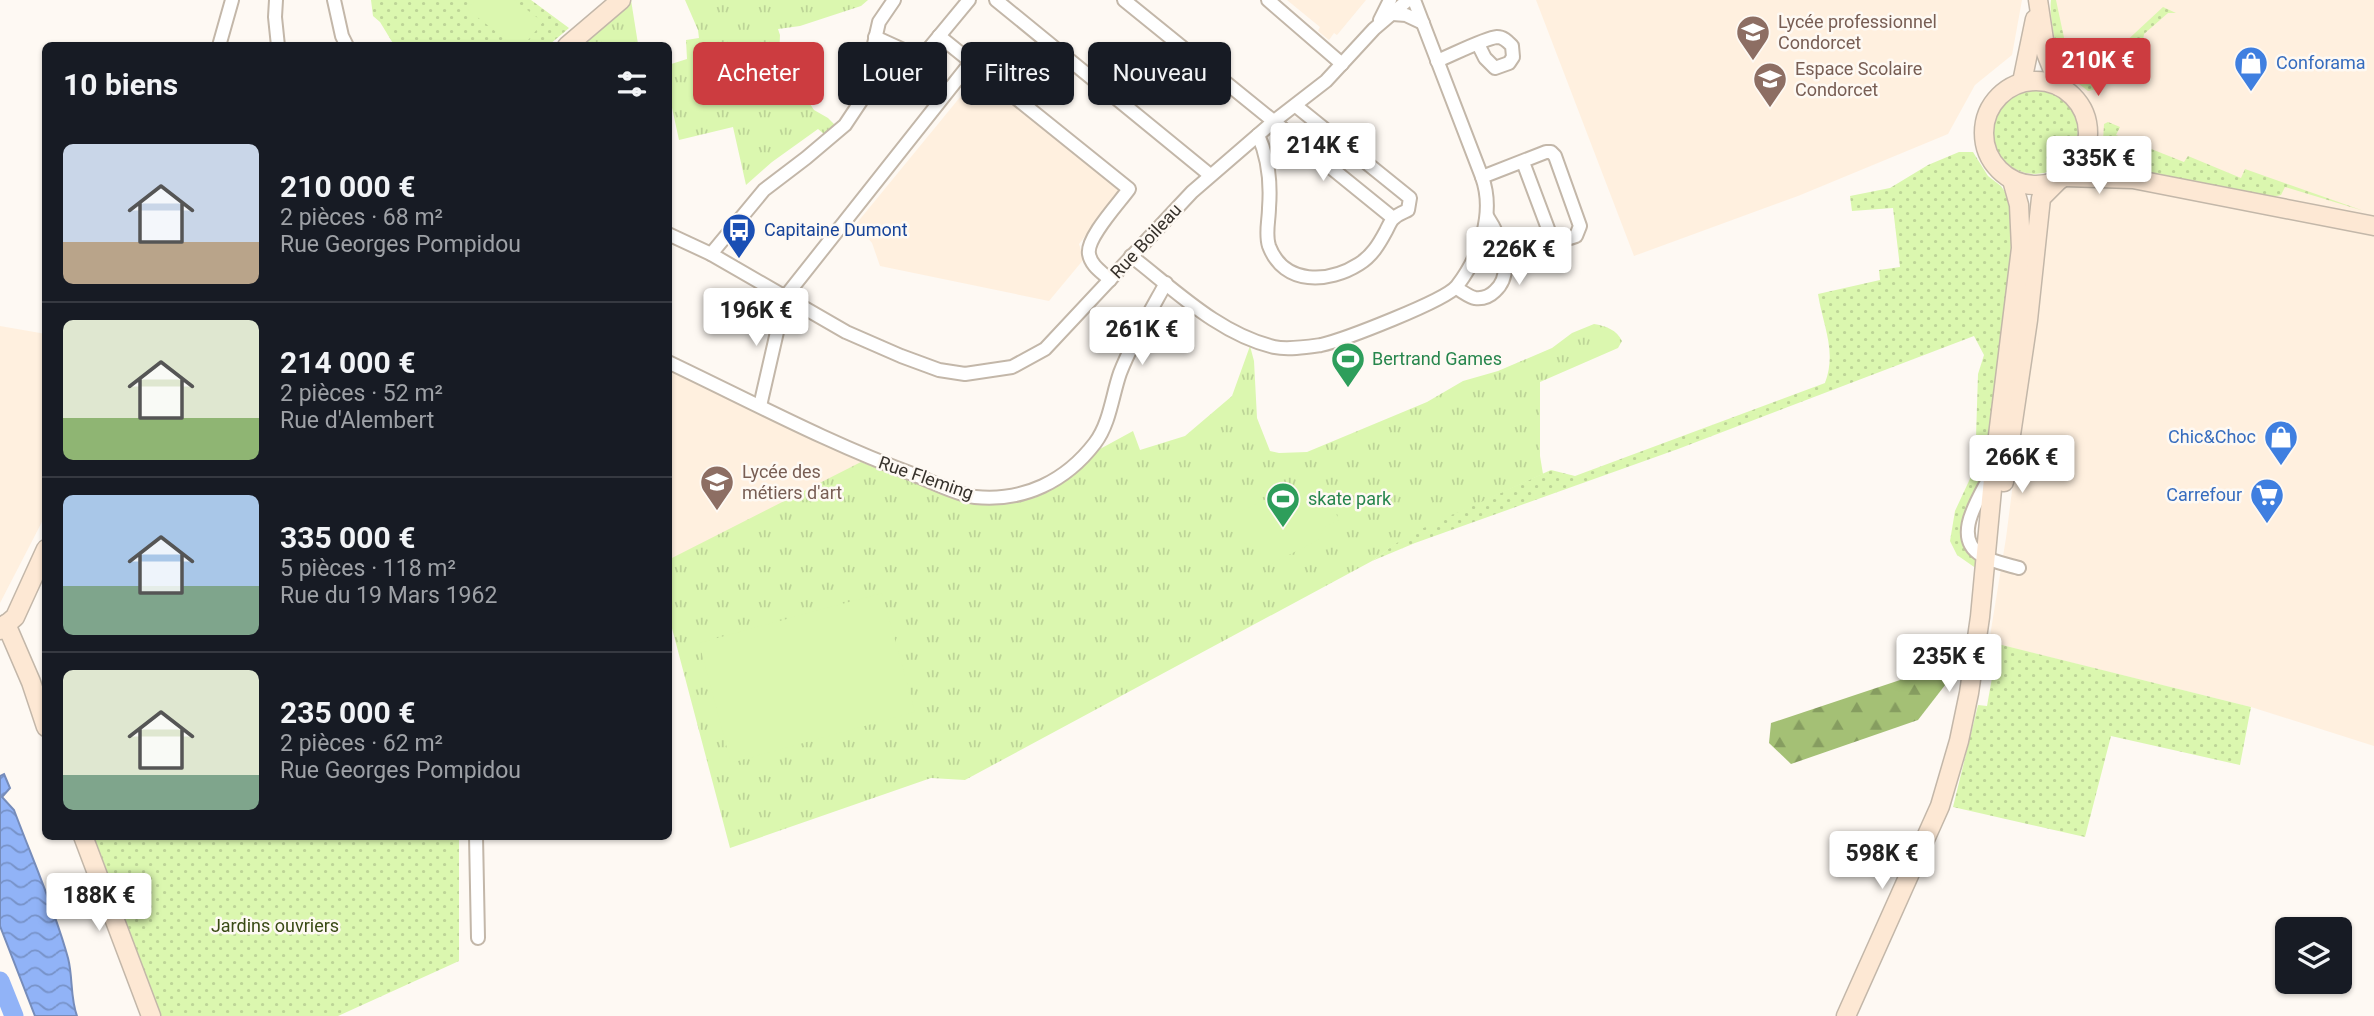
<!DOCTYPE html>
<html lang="fr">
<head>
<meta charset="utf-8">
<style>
  :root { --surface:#171b24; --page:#242831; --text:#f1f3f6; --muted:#9ea1a6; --line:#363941; --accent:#cc3c40 }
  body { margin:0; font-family:Roboto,sans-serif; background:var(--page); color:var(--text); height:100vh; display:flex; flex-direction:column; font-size:26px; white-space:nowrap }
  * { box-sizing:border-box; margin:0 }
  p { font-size:23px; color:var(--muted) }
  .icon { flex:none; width:38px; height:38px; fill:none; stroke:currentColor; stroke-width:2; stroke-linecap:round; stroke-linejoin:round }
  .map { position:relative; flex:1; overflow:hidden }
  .sheet { position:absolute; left:42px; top:42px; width:630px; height:798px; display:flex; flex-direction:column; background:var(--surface); border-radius:10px; box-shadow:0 2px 5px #0004 }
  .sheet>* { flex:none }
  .top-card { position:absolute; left:693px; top:42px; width:665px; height:63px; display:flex; gap:14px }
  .fabs { position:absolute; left:2275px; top:917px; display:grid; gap:14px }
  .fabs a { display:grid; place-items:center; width:77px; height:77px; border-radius:10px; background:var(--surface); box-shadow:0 2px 5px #0004; font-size:35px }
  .price { position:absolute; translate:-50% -60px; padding:0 16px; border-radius:7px; background:#fff; color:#222; font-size:23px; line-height:46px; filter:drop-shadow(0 2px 4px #0008) }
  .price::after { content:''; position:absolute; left:50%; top:42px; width:21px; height:16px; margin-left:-10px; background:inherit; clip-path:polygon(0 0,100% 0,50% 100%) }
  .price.selected { background:var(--accent); color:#fff }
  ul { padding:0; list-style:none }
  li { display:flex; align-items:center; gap:21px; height:175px; padding:0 21px }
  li+li { border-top:2px solid var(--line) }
  li span { display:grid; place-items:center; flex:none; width:196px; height:140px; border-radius:10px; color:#555 }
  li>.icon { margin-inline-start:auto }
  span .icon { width:84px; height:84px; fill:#fffc; stroke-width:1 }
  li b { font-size:30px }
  h2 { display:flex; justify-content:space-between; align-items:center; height:84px; padding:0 21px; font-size:30px }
  .tag { padding:0 24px; border-radius:10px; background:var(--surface); box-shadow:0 2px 5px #0004; font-size:24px; line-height:63px }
  .tag.selected { background:var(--accent); color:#fff }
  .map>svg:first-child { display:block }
  .built { fill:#fff0df }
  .grass { fill:url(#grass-dots) }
  .forest { fill:url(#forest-firs) }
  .park { fill:url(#park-tufts) }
  .pitch { fill:#dbf7af }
  .water { fill:url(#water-waves); stroke:#768cba; stroke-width:2 }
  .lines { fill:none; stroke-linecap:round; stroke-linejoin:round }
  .river { stroke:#91b3f7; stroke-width:19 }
  .street-casing { stroke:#c3b7a9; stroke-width:16 }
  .secondary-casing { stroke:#c3b7a9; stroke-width:21 }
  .street { stroke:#fff; stroke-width:12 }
  .secondary { stroke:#fde8d4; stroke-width:18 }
  .labels { text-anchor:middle; stroke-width:5; stroke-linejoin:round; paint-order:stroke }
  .education-label { font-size:18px; fill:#785e54; stroke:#fef9f3; text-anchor:start }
  .shop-label { font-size:18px; fill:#366cbe; stroke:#fef9f3; text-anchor:end }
  .transit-label { font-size:18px; fill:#164399; stroke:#fef9f3; text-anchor:start }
  .street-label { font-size:18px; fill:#36312b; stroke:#fef9f3 }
  .leisure-label { font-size:18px; fill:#27864d; stroke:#fef9f3; text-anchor:start }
  .park-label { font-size:18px; fill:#394a14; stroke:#fef9f3 }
</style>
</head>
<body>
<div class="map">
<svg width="2374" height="1016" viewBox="0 0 2374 1016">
  <defs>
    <pattern id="grass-dots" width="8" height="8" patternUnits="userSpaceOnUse" patternTransform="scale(1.75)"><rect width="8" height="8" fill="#dbf7af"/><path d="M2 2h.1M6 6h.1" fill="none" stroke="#bdd497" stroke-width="1.8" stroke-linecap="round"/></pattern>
    <pattern id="forest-firs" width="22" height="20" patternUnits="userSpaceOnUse" patternTransform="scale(1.75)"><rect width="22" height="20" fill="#a4c075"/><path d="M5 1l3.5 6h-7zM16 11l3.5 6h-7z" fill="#869d60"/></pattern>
    <pattern id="park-tufts" width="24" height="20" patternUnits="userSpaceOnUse" patternTransform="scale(1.75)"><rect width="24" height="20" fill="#dbf7af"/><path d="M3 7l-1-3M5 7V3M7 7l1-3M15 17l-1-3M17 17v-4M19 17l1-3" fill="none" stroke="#bdd497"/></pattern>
    <pattern id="water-waves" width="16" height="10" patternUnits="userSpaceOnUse" patternTransform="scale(1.75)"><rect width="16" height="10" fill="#91b3f7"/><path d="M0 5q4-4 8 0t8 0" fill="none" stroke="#7792c8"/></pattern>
  </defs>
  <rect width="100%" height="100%" fill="#fef9f3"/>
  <!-- built -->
  <g class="built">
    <path d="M 1287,0 L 1366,0 L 1337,35 L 1334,33 L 1329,40 L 1318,31 L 1320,27 Z"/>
    <path d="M 1536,0 L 2022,0 L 2012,55 L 1975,85 L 1948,134 L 1798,196 L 1634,256 Z"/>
    <path d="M 2051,0 L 2374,0 L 2374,746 L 2251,707 L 1989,642 L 2006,538 L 2032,334 L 2045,205 L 2060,189 L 2083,173 L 2093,157 L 2098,139 L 2097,121 L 2091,104 L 2081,89 L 2063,75 L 2049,36 Z"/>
    <path d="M 979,74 L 1122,189 L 1079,244 L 1084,259 L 1049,301 L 880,266 L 872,243 L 856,224 Z"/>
    <path d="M 0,326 L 46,334 L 45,516 L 0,603 Z"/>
    <path d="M 669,368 L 863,463 L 669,561 Z"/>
  </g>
  <!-- grass -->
  <g class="grass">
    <path d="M 371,0 L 531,0 L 569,28 L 549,45 L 394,45 L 380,22 L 373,16 Z"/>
    <path d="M 2051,0 L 2056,0 L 2066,47 L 2083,65 L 2087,65 L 2093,72 L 2163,7 L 2176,13 L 2168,13 L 2144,34 L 2143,41 L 2092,82 L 2097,89 L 2088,91 C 2079,84 2069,77 2064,67 C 2056,52 2049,16 2051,0 Z"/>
    <circle cx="2035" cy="131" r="43"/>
    <path d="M 2108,122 L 2120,127 L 2116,135 L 2184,162 L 2188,156 L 2241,178 L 2245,169 L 2364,211 L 2285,187 L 2281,195 L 2272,197 L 2157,175 L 2111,160 L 2103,142 L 2104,124 Z"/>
    <path d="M 1959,152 L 1973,152 L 1988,176 L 2001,186 L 2011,201 L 2013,217 L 2012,255 L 1992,450 L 1961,532 L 1967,547 L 1978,561 L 1977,569 L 1957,555 L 1950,541 L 1955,511 L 1975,468 L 1978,374 L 1984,355 L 1974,336 L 1678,449 L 1415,543 L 1372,561 L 1408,534 L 1551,470 L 1575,476 L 1825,383 C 1837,351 1823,326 1818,294 L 1880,280 L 1879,270 L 1900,267 L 1893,208 L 1852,211 L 1850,196 L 1890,188 L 1928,165 Z"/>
    <path d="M 1998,644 L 2251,707 L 2240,765 L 2111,736 L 2085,837 L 1953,807 L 1978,705 L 1987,706 Z"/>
    <path d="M 91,837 L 459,837 L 459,961 L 338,1016 L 158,1016 Z"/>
  </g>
  <!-- forest -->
  <path class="forest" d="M 1966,658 L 1918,720 L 1791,764 L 1769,743 L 1771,723 Z"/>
  <!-- park -->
  <g class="park">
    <path d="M 629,0 L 631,0 L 638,44 L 575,46 Z"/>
    <path d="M 685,0 L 868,0 L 861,6 L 800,26 L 778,29 L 780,35 L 779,57 L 814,110 L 828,118 L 835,125 L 824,134 L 818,129 L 772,162 L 746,185 L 733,127 L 679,140 L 669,94 L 668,65 L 687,59 L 686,40 L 699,38 L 698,30 Z"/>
    <path d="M 1594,324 C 1606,326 1617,330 1622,341 L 1618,348 L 1540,382 L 1540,456 L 1543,474 L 1408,535 L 1372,561 L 965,780 L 931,778 L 730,848 L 669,617 L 668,560 L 861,462 L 958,500 L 993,505 L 1034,498 L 1050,491 L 1074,475 L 1100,449 L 1133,431 L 1140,450 L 1185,436 L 1232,396 L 1250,346 L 1254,361 L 1257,418 L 1270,451 L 1279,453 L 1307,452 L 1427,402 L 1463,381 L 1498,371 L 1552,348 L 1572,333 Z"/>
  </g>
  <!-- pitch -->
  <g class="pitch">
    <path d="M 475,0 L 514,0 L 543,22 L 524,45 L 513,45 L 467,9 Z"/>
    <path d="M 1285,490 L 1318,497 L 1319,509 L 1331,503 L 1339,520 L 1324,527 L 1320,539 L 1267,566 L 1257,548 L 1239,541 L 1239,512 Z"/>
    <path d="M 882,593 L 915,712 L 731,763 L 699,643 Z"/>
  </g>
  <!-- water -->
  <path class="water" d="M 4,774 L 10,788 L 2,797 L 14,810 C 32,858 54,907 68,958 C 73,977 70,997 77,1016 L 35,1016 L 0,926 L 0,776 Z"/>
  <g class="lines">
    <!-- river -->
    <path class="river" d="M 0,981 L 14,1016"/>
    <!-- street casing -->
    <g class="street-casing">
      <g id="street">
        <path d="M 276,0 L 275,17 L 278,46"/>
        <path d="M 334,0 L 342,36 L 347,46"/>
        <path d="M 996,0 L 1210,175"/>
        <path d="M 1124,0 L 1393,218"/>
        <path d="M 1268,0 L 1342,64"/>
        <path d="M 1393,14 L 1406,15 L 1423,23"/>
        <path d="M 1380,20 L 1390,0"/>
        <path d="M 939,36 L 1129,189 C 1119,203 1086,238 1089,254 C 1091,266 1102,272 1110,280"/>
        <path d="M 875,37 L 921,58 L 969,0"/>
        <path d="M 219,46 L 232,0"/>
        <path d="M 1437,61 C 1450,56 1485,38 1497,37 C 1504,37 1508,42 1512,46 L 1513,57 L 1509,63 L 1495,68 L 1485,58 L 1478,44"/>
        <path d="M 1258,135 C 1269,159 1271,182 1269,208 C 1269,220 1265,234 1269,246 C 1284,286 1329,283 1359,264 C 1372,256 1379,244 1386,231 C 1388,227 1391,220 1394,218 C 1398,214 1404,212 1408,210 L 1410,198 L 1296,106"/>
        <path d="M 1482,177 L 1546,152 L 1551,152 L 1555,156 L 1580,226 L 1576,236 C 1565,240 1560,242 1550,234 L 1523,162"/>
        <path d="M 668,234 L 711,254 L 846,332 L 901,356 L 939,370 L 965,374 L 1012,367 L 1045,349 L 1192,192 L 1273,122 L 1326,81 L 1374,29 L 1408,0"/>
        <path d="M 711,254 L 764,190 L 806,158 L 845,125 L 861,101 L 879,22 L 894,0"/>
        <path d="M 1131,256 C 1175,290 1219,334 1274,347 C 1288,350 1307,347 1321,345 C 1343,340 1445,301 1457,286 C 1480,256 1495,213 1482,177 L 1414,0"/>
        <path d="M 1456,288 C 1462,291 1469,297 1475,298 C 1483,299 1490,296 1495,291 C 1516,272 1500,236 1487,216"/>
        <path d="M 668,362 C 750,401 830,444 915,475 C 932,482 958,495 975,497 C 1024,502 1066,481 1095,443 C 1110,423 1112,396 1120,373 C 1132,342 1150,312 1166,283"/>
        <path d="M 760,406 L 785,297 L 971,62"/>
        <path d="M 1990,476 C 1980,497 1951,537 1981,555 C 1992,562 2006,564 2019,568"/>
        <path d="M 476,836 L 478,938"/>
      </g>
    </g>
    <!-- secondary casing -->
    <g class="secondary-casing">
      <g id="secondary">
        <path d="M 2038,0 L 2046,53 L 2059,86"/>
        <path d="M 567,46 L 621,0"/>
        <circle cx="2036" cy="133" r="52"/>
        <path d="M 2022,82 L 2035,19"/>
        <path d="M 2088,140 L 2102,163 L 2127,176"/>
        <path d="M 2065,177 L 2133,179 L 2374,226"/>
        <path d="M 2004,482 L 2028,320 L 2041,198 L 2058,181"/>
        <path d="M 6,624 L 31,682 L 46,727"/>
        <path d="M 0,630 L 15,617 L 46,549"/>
        <path d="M 83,836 L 151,1016"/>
        <path d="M 1846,1016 L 1940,806 L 1959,741 L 1969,693 L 1980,617 L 1994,468 L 2021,248 L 2019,205 L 2012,180"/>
      </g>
    </g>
    <!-- street -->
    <use href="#street" class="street"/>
    <!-- secondary -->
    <use href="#secondary" class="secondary"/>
  </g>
  <!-- icons -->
  <defs>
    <g id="school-pin" transform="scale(1.75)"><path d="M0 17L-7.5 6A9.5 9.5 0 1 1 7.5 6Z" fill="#8d6e63" stroke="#fef9f3"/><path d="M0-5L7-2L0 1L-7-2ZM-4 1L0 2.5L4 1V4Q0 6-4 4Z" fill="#fff"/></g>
    <g id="shop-pin" transform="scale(1.75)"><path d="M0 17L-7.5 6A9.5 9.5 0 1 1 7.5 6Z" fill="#3f7fe0" stroke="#fef9f3"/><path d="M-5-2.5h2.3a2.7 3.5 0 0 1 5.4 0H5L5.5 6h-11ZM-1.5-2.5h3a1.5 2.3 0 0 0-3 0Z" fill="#fff"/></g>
    <g id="bus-pin" transform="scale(1.75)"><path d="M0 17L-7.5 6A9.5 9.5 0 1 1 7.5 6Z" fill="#1a4fb4" stroke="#fef9f3"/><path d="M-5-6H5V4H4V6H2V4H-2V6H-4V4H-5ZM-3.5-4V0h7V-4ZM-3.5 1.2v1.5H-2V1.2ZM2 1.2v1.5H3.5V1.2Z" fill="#fff"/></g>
    <g id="stadium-pin" transform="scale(1.75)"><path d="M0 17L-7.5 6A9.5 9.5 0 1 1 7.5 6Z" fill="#2e9e5b" stroke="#fef9f3"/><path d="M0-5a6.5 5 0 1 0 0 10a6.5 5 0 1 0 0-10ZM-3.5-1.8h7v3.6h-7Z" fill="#fff"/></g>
    <g id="supermarket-pin" transform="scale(1.75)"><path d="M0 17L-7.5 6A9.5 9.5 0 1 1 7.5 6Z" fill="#3f7fe0" stroke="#fef9f3"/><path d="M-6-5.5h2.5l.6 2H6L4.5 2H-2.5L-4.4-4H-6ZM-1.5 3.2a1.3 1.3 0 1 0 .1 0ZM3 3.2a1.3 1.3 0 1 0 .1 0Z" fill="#fff"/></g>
  </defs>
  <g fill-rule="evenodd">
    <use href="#school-pin" x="1753" y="32"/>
    <use href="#shop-pin" x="2251" y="63"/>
    <use href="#school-pin" x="1770" y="79"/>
    <use href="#bus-pin" x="739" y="230"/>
    <use href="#stadium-pin" x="1348" y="359"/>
    <use href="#shop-pin" x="2281" y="437"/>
    <use href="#school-pin" x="717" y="482"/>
    <use href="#supermarket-pin" x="2267" y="495"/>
    <use href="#stadium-pin" x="1283" y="499"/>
  </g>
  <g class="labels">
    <!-- education labels -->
    <g class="education-label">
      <text x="1778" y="28">Lycée professionnel<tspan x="1778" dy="21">Condorcet</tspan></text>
      <text x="1795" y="75">Espace Scolaire<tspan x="1795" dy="21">Condorcet</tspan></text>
      <text x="742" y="478">Lycée des<tspan x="742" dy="21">métiers d'art</tspan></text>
    </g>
    <!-- shop labels -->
    <g class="shop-label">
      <text x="2276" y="69" text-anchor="start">Conforama</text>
      <text x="2256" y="443">Chic&amp;Choc</text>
      <text x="2242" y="501">Carrefour</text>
    </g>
    <!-- transit labels -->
    <g class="transit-label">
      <text x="764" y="236">Capitaine Dumont</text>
    </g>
    <!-- street labels -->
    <g class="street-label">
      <text transform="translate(1146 241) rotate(-47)" y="6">Rue Boileau</text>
      <text transform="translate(926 478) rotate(19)" y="6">Rue Fleming</text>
    </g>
    <!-- leisure labels -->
    <g class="leisure-label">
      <text x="1372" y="365">Bertrand Games</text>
      <text x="1308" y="505">skate park</text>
    </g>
    <!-- park labels -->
    <g class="park-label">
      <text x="275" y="932">Jardins ouvriers</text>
    </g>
  </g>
</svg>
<div class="fabs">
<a><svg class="icon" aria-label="layers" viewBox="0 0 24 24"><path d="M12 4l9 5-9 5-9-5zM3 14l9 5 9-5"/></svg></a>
</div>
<b class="price selected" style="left:2098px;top:98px">210K €</b>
<b class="price" style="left:1323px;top:183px">214K €</b>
<b class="price" style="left:2099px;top:196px">335K €</b>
<b class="price" style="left:1519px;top:287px">226K €</b>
<b class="price" style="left:756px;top:348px">196K €</b>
<b class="price" style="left:1142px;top:367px">261K €</b>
<b class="price" style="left:2022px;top:495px">266K €</b>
<b class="price" style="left:1949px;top:694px">235K €</b>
<b class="price" style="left:1882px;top:891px">598K €</b>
<b class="price" style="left:99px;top:933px">188K €</b>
<div class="top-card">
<a class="tag selected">Acheter</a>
<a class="tag">Louer</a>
<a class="tag">Filtres</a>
<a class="tag">Nouveau</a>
</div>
<section class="sheet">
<h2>10 biens<svg class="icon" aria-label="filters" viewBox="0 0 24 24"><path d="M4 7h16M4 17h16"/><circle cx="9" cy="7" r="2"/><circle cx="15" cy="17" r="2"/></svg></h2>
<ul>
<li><span style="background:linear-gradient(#c9d6e8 70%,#b9a48a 0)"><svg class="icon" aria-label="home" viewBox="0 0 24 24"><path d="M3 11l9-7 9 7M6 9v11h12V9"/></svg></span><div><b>210 000 €</b><p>2 pièces · 68 m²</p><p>Rue Georges Pompidou</p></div></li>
<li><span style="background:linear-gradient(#dfe7d0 70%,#8fb573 0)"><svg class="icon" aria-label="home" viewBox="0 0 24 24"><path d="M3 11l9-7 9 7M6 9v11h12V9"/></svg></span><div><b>214 000 €</b><p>2 pièces · 52 m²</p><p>Rue d'Alembert</p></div></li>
<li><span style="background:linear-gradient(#a9c7e8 65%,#7fa58c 0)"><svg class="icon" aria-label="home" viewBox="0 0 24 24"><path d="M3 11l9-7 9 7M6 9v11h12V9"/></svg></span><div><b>335 000 €</b><p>5 pièces · 118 m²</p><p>Rue du 19 Mars 1962</p></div></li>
<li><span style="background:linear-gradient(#dfe7d0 75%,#7fa58c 0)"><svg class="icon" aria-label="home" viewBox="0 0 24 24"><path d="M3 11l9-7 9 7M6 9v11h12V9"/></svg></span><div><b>235 000 €</b><p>2 pièces · 62 m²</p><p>Rue Georges Pompidou</p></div></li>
</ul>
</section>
</div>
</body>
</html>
